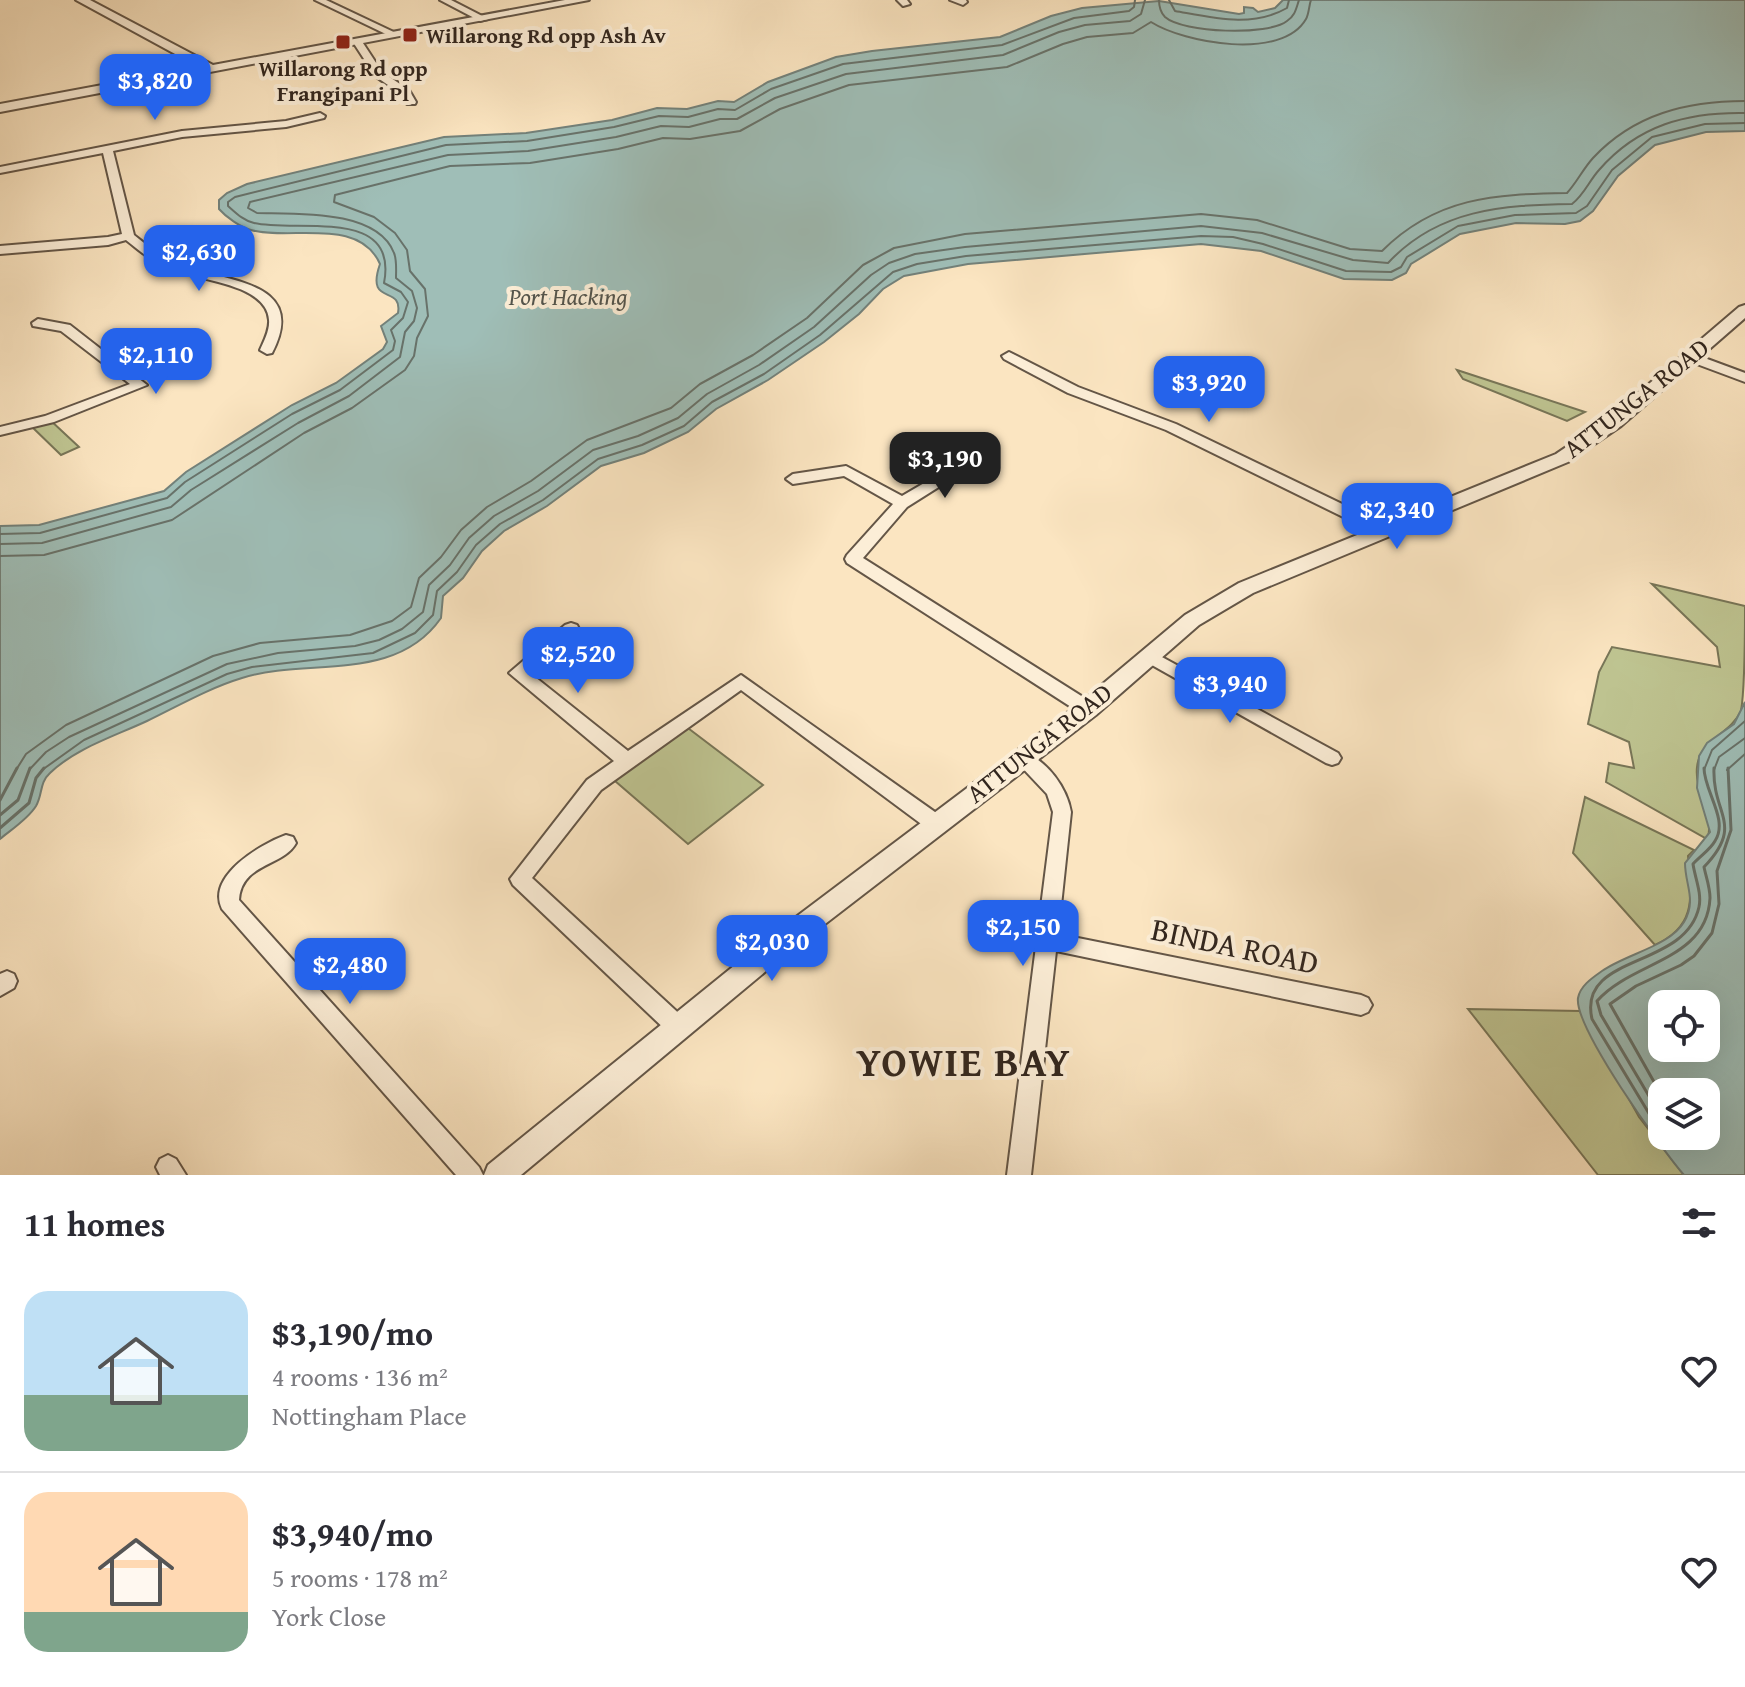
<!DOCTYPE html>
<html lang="en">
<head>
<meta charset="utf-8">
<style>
  :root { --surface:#fff; --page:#f2f2f3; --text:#2b2b33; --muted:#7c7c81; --line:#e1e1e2; --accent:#2563eb }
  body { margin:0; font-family:"Gentium Book Plus",serif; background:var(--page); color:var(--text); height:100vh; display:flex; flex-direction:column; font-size:30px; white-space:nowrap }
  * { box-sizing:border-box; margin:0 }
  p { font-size:26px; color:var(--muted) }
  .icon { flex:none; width:44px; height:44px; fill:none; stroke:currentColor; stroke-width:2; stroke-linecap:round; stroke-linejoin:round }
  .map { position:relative; height:1175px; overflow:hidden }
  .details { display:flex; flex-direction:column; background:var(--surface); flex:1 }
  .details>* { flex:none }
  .controls { position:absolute; left:1648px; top:990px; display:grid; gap:16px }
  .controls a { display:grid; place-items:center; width:72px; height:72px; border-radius:16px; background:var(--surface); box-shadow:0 8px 32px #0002; font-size:40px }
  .price { position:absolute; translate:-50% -68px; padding:0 18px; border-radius:16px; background:var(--accent); color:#fff; font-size:26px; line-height:52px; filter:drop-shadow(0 2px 4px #0008) }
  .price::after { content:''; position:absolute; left:50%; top:48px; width:24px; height:18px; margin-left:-12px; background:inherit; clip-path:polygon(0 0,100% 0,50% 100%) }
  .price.current { background:#222; color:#fff }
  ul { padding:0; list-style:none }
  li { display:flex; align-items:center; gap:24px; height:200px; padding:0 24px }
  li+li { border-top:2px solid var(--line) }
  li span { display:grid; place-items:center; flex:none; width:224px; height:160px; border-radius:24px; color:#555 }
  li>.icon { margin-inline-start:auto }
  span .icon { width:96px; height:96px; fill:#fffc; stroke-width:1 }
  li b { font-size:34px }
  h2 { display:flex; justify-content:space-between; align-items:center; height:96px; padding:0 24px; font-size:34px }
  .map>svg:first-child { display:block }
  .green { fill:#bfc592; stroke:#787658; stroke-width:2 }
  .water { fill:#9fbeb7; stroke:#73817a; stroke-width:2; fill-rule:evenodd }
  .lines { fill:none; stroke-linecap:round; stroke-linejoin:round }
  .shore-far1 { stroke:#68726a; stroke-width:2 }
  .shore { stroke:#68726a; stroke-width:3 }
  .minor-casing { stroke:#645647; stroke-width:4 }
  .tertiary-casing { stroke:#645647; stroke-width:4 }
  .minor { fill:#fceed7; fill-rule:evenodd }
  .tertiary { fill:#fceed7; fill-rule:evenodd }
  .poi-dot { fill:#8f2418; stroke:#fceed7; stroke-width:3 }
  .labels { text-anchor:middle; stroke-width:8; stroke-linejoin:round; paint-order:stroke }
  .far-poi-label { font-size:22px; font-weight:bold; fill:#32261e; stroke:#fceed7; text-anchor:start }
  .far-water-label { font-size:24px; font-style:italic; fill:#53544c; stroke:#fceed7 }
  .street-label { font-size:26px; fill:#32261e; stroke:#fceed7 }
  .near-street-label { font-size:32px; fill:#32261e; stroke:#fceed7 }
  .near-district-label { font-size:40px; font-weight:bold; letter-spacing:2px; fill:#32261e; stroke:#fceed7 }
</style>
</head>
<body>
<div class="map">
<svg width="1745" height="1175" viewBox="0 0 1745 1175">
  <rect width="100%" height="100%" fill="#fbe5c1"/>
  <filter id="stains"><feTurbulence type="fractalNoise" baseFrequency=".0025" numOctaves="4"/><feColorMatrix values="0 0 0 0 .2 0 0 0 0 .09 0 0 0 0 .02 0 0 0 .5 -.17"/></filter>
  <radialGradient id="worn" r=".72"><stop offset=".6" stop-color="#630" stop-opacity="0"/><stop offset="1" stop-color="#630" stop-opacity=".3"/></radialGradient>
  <!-- green -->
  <g class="green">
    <path d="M 1457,370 L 1585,412 L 1567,421 L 1463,379 Z"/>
    <path d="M 49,419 L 79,447 L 61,455 L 29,424 Z"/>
    <path d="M 1652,584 L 1745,606 C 1745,633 1745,688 1741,711 C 1730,735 1700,739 1697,767 C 1694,791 1716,820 1707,839 L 1606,782 L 1609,763 L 1634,768 L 1629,742 L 1588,724 L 1599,672 L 1612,647 L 1720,667 L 1717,647 Z"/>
    <path d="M 680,722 L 763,785 L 688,844 L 607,774 Z"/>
    <path d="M 1585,797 L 1694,850 L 1688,856 C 1691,895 1698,926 1655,945 L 1573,853 Z"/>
    <path d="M 1468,1009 L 1580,1011 L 1639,1117 L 1684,1175 L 1598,1175 Z"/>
  </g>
  <!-- water -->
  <g class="water">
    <path d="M 1283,0 L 1745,0 L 1745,131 L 1706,132 L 1655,145 L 1618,176 L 1593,211 L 1580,221 L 1565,224 L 1516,223 L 1460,234 L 1411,264 L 1406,273 L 1392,280 L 1344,279 L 1261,251 L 1201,244 L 968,264 L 904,276 L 883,289 L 859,314 L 824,342 L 768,380 L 716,409 L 688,432 L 644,453 L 601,466 L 547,506 L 504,531 L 482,551 L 463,578 L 443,596 L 441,618 C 395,684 308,657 242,678 C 209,688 178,706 147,721 C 115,736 76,748 50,773 C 39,783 43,794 36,806 C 28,819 12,829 0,839 L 0,526 L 39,525 L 164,491 L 186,472 L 292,405 L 336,383 L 383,349 L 387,342 L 381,326 L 398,313 C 403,284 365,307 380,264 C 359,216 290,241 251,230 C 240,227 226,217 219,209 L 219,200 L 227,193 L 247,184 L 444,137 L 526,133 L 612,120 L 657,108 L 687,109 L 718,101 L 734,102 L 768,82 L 836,57 L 872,51 L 1000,37 L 1051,16 L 1082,8 L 1159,1 L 1239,14 L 1244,13 L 1244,7 L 1253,8 L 1258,12 L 1275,8 Z"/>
    <path d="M 1745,702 L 1745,1175 L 1684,1175 C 1662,1150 1574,1027 1578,998 C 1580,986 1592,978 1602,971 C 1626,954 1670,946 1684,922 C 1697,900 1685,885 1685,863 L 1710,832 L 1697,788 L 1699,756 L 1707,743 L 1734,724 ZM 1662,1004 L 1706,1004 L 1706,1048 L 1662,1048 ZM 1662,1092 L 1706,1092 L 1706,1136 L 1662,1136 Z"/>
  </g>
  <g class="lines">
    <!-- shore-far1 -->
    <g class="shore-far1">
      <path d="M 1159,0 C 1159,7 1160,12 1165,17 C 1183,33 1268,36 1287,21 C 1295,16 1296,9 1299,0"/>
      <path d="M 1169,0 L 1175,11 C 1214,18 1252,28 1287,8 L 1289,0"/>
      <path d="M 0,534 L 40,533 L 167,498 L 185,482 L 292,414 L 340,390 L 393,350 L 395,341 L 391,330 L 403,318 L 408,302 L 401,292 L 384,283 C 399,206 297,233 254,223 C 244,221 236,213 228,206 L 228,202 L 235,197 L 446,145 L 527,141 L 614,127 L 659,116 L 688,117 L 718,109 L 735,110 L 771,89 L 843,64 L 1002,45 L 1074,18 L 1129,11 L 1134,7 L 1135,0"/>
      <path d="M 0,544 L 42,543 L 171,507 L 191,490 L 298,423 L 349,396 L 400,357 L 405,332 L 414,321 L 417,308 L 412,291 L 396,278 C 396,270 397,260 394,253 C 377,209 296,214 257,213 L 248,208 L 250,202 L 448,155 L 528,151 L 616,137 L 661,126 L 689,127 L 720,119 L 737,119 L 775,98 L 846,74 L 1003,55 L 1059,32 L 1085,25 L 1130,21 L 1141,14 L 1145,0"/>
      <path d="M 0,556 L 44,555 L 172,520 L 304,433 L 352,408 L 405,370 L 414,356 L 417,338 L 428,316 L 425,289 L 410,271 L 407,250 L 395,233 L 374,217 L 334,202 L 335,195 L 450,166 L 530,163 L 618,149 L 663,138 L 690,139 L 740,131 L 780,109 L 849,85 L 1007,67 L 1063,44 L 1087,37 L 1133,33 L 1151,22 C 1184,43 1282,61 1306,19 C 1309,14 1309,5 1311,0"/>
      <path d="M 16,770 L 26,754 L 66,725 L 213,656 L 260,643 L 350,635 L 392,621 L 411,607 L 419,578 L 441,557 L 461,530 L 487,507 L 531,481 L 587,440 L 671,408 L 700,384 L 753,355 L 807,318 L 863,265 L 894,248 L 965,234 L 1201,214 L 1257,220 L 1350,249 L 1382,251 C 1436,197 1495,194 1567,193 C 1577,182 1583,169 1593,158 C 1634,114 1687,101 1745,101"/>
      <path d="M 29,770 L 46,752 L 69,737 L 227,664 L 278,653 L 355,646 L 379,640 L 402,629 L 423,612 L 429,585 L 450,565 L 469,538 L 494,516 L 538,491 L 593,450 L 638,436 L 678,418 L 707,394 L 759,365 L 814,327 L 871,275 L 889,263 L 915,254 L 965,247 L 1201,226 L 1262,233 L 1353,260 L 1388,263 C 1438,209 1503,205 1572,204 C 1584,195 1589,181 1599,170 C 1638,125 1687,112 1745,113"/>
      <path d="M 42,770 L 84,740 L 227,674 L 252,667 L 373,653 L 415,633 L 433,615 L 437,591 L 457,572 L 476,545 L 500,524 L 543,500 L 598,459 L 642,445 L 684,426 L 712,402 L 764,374 L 820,335 L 893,272 L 917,264 L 966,256 L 1201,236 L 1233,237 L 1263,244 L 1346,271 L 1391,272 L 1401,267 L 1407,257 L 1458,226 L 1515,215 L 1576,213 L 1587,206 L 1612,170 L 1652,137 L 1705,124 L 1745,123"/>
      <path d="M 1704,770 L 1712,750 L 1745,721"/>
      <path d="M 1714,770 L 1719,757 L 1745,738"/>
      <path d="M 1727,770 L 1745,754"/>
    </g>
    <!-- shore -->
    <g class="shore">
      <path d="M 0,800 L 17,768"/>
      <path d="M 0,815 L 18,800 L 30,768"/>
      <path d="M 0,828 L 29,803 L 36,778 L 44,768"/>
      <path d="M 1662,1096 L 1610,1004 L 1636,986 L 1681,965 L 1694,956 L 1712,933 L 1719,904 L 1717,871 L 1731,830 L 1728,768"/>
      <path d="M 1662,1118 L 1601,1015 L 1597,1001 C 1632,961 1707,961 1710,898 C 1710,887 1706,877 1704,867 C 1745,824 1712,815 1714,768"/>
      <path d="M 1662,1135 L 1592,1019 C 1577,953 1685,970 1699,907 C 1702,893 1695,878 1693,864 C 1700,856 1710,850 1715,841 C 1729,820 1704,791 1704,768"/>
    </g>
    <!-- minor casing -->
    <g class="minor-casing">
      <g id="minor">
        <path d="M 315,0 L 326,0 L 400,35 L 392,37 Z"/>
        <path d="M 440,0 L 451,0 L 488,19 L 480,21 Z"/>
        <path d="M 897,0 L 907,0 L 910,4 L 903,6 Z"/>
        <path d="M 950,0 L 966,0 L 967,2 L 963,5 Z"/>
        <path d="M 355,40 L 361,40 L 382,72 L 409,90 L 416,102 L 415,104 L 407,104 L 401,94 L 375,76 L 353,42 Z"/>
        <path d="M 320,113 L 325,116 L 324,118 L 286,127 L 182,137 L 113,151 L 134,235 C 147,245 159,256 175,263 C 219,282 311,278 272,353 L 267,354 L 260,350 C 264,341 270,330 269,320 C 267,283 195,280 168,269 C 152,262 139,250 126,240 L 108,245 L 0,254 L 0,246 L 108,237 L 122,234 L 103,153 L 0,173 L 0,167 L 182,131 L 286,121 Z"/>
        <path d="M 38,319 L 70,325 L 147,385 L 54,422 L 0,435 L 0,427 L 45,416 L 130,384 L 61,331 L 33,326 L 32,323 Z"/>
        <path d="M 1009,352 L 1078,387 L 1176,424 L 1392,528 L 1395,532 L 1392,536 L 1382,536 L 1166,430 L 1068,393 L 1004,359 L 1002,356 Z"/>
        <path d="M 1691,353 L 1745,373 L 1745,382 L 1686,360 L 1684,357 Z"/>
        <path d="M 967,458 L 974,463 L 972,466 L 907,507 L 863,558 L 1094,704 L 1097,709 L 1094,714 L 1082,714 L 847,563 L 845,559 L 847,555 L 893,504 L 844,476 L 793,484 L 786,479 L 793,474 L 846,466 L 902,496 Z"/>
        <path d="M 571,623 L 577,625 L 579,629 L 577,633 L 530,673 L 628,751 L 741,675 L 942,817 L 944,823 L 942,829 L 935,831 L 928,829 L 741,690 L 601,790 L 532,878 L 686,1020 L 689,1027 L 686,1034 L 678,1037 L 670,1034 L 513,885 L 510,879 L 587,780 L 614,761 L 509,673 L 565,625 Z"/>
        <path d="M 1149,650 L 1338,753 L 1341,758 L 1338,763 L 1332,765 L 1326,763 L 1143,660 L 1141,656 L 1143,652 Z"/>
        <path d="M 1023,752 C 1047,760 1067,788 1071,812 L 1058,934 L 1361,995 L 1368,998 L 1372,1005 L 1368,1012 L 1361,1015 L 1056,951 L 1031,1175 L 1007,1175 L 1053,812 L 1047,794 L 1014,759 L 1017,754 Z"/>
        <path d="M 286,835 L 293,837 L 296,843 C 283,867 241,863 239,900 L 479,1167 L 483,1175 L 456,1175 L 222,909 C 206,876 261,844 286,835 Z"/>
        <path d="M 7,971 L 14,974 L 17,981 L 14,988 L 0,996 L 0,974 Z"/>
        <path d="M 168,1155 L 176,1159 L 186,1175 L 160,1175 L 156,1167 L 160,1159 Z"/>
      </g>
    </g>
    <!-- tertiary casing -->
    <g class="tertiary-casing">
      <g id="tertiary">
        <path d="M 76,0 L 90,0 L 213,65 L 565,0 L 589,0 L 0,112 L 0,104 L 199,67 Z"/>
        <path d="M 1745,305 L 1745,318 L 1621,426 L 1568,462 L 1253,593 L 1199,625 L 1096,715 L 790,951 L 521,1175 L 484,1175 L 488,1165 L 772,935 L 1080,703 L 1185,615 L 1239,583 L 1556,454 L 1609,418 L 1739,307 Z"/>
      </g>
    </g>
    <!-- minor -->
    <use href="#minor" class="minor"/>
    <!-- tertiary -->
    <use href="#tertiary" class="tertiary"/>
  </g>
  <!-- markers -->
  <g class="poi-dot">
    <rect x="402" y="27" width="16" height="16" rx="4"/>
    <rect x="335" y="34" width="16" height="16" rx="4"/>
  </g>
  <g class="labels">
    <!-- far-poi labels -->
    <g class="far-poi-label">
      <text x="426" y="43">Willarong Rd opp Ash Av</text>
      <text x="343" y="76" text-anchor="middle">Willarong Rd opp<tspan x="343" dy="25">Frangipani Pl</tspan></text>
    </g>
    <!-- far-water labels -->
    <g class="far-water-label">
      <text x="568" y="305">Port Hacking</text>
    </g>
    <!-- street labels -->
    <g class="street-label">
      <text transform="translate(1636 398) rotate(-38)" y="9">ATTUNGA ROAD</text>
      <text transform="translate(1039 743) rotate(-38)" y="9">ATTUNGA ROAD</text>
    </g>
    <!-- near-street labels -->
    <g class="near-street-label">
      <text transform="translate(1235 946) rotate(12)" y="11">BINDA ROAD</text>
    </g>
    <!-- near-district labels -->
    <g class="near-district-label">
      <text x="964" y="1076">YOWIE BAY</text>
    </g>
  </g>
  <rect width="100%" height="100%" filter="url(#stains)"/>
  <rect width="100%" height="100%" fill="url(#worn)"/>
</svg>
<div class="controls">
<a><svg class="icon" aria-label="locate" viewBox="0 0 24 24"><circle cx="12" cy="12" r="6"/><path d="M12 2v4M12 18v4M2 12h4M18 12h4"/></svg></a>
<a><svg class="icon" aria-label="layers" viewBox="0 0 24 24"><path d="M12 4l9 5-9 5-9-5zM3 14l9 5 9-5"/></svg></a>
</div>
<b class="price" style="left:155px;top:122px">$3,820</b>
<b class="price" style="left:199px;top:293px">$2,630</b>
<b class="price" style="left:156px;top:396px">$2,110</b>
<b class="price" style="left:1209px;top:424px">$3,920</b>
<b class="price current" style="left:945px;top:500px">$3,190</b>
<b class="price" style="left:1397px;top:551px">$2,340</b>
<b class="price" style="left:578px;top:695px">$2,520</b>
<b class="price" style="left:1230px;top:725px">$3,940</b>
<b class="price" style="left:1023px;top:968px">$2,150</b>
<b class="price" style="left:772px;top:983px">$2,030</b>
<b class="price" style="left:350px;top:1006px">$2,480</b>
</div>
<section class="details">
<h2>11 homes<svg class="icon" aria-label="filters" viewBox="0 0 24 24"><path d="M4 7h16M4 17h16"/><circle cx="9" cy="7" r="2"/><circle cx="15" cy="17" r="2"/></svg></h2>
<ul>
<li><span style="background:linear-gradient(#bfe0f5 65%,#7fa58c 0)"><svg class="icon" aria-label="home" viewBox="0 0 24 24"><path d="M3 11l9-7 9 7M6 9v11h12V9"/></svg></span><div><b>$3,190/mo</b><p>4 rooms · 136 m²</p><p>Nottingham Place</p></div><svg class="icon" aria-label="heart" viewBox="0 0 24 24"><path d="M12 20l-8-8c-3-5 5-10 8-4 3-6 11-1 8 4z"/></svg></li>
<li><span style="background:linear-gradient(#ffd9b3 75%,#7fa58c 0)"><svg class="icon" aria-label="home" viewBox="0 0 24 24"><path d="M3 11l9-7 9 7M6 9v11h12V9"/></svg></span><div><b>$3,940/mo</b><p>5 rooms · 178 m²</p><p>York Close</p></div><svg class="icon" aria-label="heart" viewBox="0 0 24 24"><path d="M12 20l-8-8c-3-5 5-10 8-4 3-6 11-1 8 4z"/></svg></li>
</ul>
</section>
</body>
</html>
